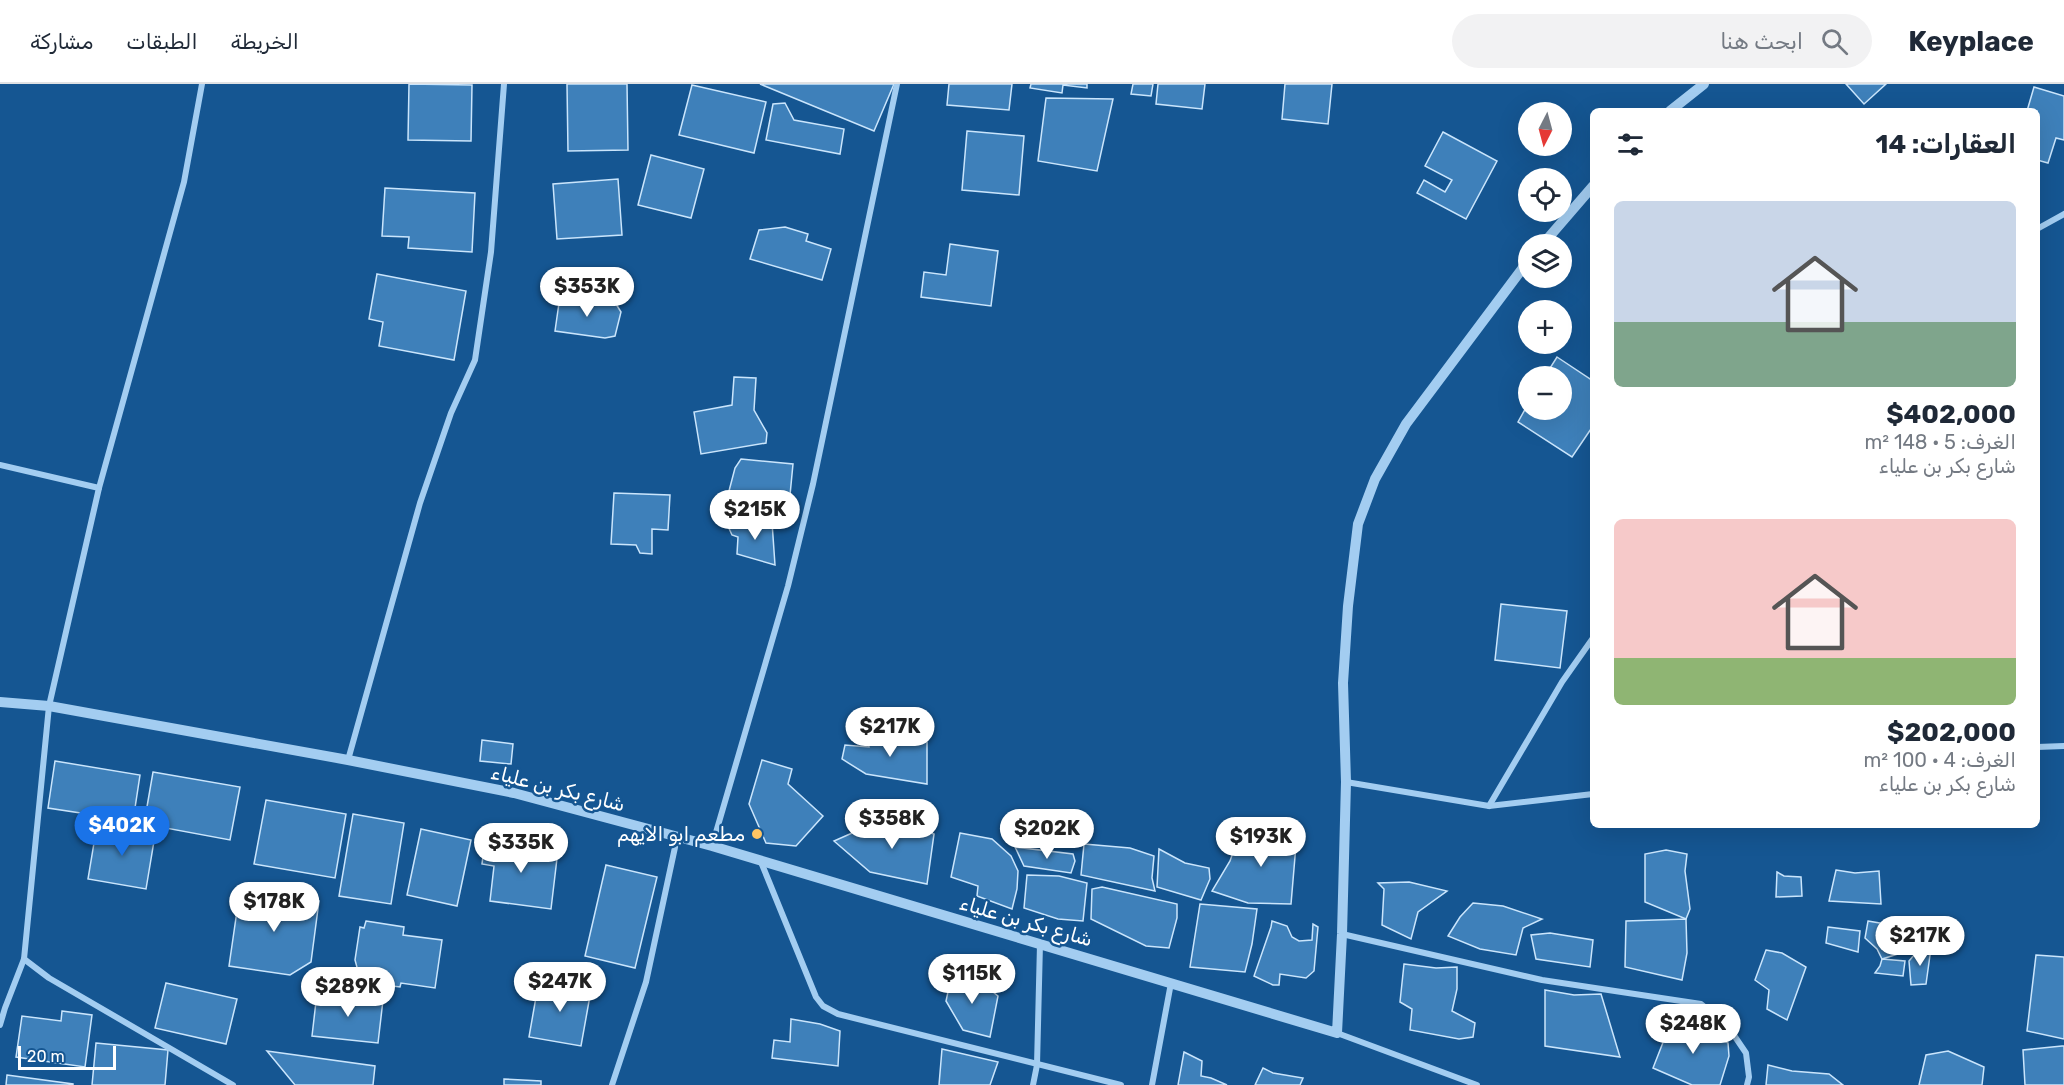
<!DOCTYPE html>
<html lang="ar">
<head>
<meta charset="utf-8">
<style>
  :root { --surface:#fff; --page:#f2f2f3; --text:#1f2937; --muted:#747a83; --line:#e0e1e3; --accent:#1a73e8 }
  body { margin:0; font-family:Rubik,"Noto Naskh Arabic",sans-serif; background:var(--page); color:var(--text); direction:rtl; height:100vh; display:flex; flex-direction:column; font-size:22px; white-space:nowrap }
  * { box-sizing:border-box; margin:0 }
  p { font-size:20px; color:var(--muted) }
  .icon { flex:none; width:33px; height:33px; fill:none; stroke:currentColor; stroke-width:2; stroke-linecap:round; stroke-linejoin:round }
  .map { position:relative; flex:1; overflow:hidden; direction:ltr }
  .details { position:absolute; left:1590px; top:24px; width:450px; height:720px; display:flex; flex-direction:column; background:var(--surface); border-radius:9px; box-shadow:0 6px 24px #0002; direction:rtl }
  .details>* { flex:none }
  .needle { width:39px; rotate:186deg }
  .controls { position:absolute; left:1518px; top:18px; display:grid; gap:12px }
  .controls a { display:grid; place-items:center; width:54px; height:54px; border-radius:50%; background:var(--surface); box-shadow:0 6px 24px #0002; font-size:30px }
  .scale { position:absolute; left:18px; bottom:15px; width:98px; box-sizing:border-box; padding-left:6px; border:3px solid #fff; border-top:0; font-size:16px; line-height:21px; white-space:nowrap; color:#fff; -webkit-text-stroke:4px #155692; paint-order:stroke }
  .price { position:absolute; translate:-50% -51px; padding:0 14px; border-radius:21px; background:#fff; color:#222; font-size:20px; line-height:39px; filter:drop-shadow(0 2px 3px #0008) }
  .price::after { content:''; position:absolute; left:50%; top:36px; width:18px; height:14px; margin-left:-9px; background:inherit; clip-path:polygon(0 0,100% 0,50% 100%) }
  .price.active { background:var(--accent); color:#fff }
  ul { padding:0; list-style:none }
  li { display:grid; align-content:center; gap:12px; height:318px; padding:0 24px }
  li span { display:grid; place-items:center; height:186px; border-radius:9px; color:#555 }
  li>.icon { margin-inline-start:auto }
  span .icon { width:108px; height:108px; fill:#fffc; stroke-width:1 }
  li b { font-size:26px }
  h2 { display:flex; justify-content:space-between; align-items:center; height:72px; padding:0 24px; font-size:26px }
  header { display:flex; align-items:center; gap:36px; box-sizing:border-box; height:84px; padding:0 30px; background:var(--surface); border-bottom:2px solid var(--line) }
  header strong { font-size:28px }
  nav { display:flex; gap:33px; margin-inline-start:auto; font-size:21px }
  .search { width:420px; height:54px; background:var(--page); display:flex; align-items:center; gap:15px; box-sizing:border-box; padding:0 21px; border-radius:33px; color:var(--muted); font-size:22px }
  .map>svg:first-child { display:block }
  .building { fill:#3e80ba; stroke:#cae5fc; stroke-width:1.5 }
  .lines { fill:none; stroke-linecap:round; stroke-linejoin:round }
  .minor { stroke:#a3cdf1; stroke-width:6 }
  .tertiary { stroke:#a3cdf1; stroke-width:10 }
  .poi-dot { fill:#ffc563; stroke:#155692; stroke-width:2 }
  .labels { text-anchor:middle; stroke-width:5; stroke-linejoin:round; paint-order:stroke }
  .street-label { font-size:20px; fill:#fff; stroke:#155692 }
  .poi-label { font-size:20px; fill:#fff; stroke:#155692; text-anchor:end }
</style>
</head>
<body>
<header>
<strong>Keyplace</strong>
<div class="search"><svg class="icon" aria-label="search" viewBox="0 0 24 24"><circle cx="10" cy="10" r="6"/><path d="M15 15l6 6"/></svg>ابحث هنا</div>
<nav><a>الخريطة</a><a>الطبقات</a><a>مشاركة</a></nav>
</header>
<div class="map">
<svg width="2064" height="1001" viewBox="0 0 2064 1001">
  <rect width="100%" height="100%" fill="#155692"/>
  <!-- building -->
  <g class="building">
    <path d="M 409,0 L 472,1 L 471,57 L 408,56 Z"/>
    <path d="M 567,0 L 627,0 L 628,66 L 568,67 Z"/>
    <path d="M 760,0 L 894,0 L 874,47 Z"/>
    <path d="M 949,0 L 1012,0 L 1009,26 L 947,21 Z"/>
    <path d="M 1031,0 L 1087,0 L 1087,4 L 1063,1 L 1062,9 L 1030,4 Z"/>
    <path d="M 1133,0 L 1153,0 L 1151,12 L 1131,10 Z"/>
    <path d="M 1158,0 L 1205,0 L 1202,25 L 1156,20 Z"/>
    <path d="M 1285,0 L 1332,0 L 1328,40 L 1282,35 Z"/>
    <path d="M 1846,0 L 1886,0 L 1864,20 Z"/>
    <path d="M 692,1 L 766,18 L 754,69 L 679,51 Z"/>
    <path d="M 2034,3 L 2064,12 L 2064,56 L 2056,54 L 2048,79 L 2037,76 L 2037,27 L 2027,27 Z"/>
    <path d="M 1046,14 L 1113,15 L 1097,87 L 1038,77 Z"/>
    <path d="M 785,19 L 794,36 L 844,45 L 840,70 L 766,56 L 773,20 Z"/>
    <path d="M 967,47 L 1024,52 L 1019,111 L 962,106 Z"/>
    <path d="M 1443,48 L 1497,77 L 1466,135 L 1417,109 L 1424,96 L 1445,108 L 1452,96 L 1425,82 Z"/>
    <path d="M 651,71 L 704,85 L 691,134 L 638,121 Z"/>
    <path d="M 618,95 L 622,151 L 557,155 L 553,100 Z"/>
    <path d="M 385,104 L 475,109 L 472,168 L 408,164 L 409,153 L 382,152 Z"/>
    <path d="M 785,143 L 808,150 L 806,157 L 831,165 L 822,196 L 750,175 L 759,146 Z"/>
    <path d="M 950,160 L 998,167 L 991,222 L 921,213 L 924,188 L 946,191 Z"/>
    <path d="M 377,190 L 466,207 L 454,276 L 379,262 L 383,238 L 369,235 Z"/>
    <path d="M 560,212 L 616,220 L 621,228 L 615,252 L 605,254 L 555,247 Z"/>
    <path d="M 1557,273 L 1593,297 L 1593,342 L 1572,373 L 1518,338 L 1528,320 L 1528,326 L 1562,326 L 1562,292 L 1545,292 Z"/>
    <path d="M 734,293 L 756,294 L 754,326 L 767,349 L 766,359 L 701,370 L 694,328 L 732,321 Z"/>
    <path d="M 741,375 L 793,380 L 788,432 L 727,426 L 729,407 L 735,384 Z"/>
    <path d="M 614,409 L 670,411 L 668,446 L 652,445 L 652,470 L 640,469 L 636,461 L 611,460 Z"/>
    <path d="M 772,438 L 775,481 L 737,470 L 738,453 L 732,451 L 727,440 Z"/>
    <path d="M 1501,520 L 1567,527 L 1560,584 L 1495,576 Z"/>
    <path d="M 867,649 L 927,658 L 927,700 L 866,690 L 842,675 L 845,661 L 869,663 Z"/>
    <path d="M 482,656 L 513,660 L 511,680 L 480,677 Z"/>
    <path d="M 762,676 L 792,685 L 788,700 L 823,732 L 796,762 L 766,759 L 749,720 Z"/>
    <path d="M 55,677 L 140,691 L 133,737 L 48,724 Z"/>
    <path d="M 153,688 L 240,703 L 230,756 L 144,740 Z"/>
    <path d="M 266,716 L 346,730 L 335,794 L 254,780 Z"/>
    <path d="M 353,730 L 404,739 L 391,820 L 339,812 Z"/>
    <path d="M 877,738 L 893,738 L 934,750 L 927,800 L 870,788 L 834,757 Z"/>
    <path d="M 97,741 L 155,751 L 146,805 L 88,795 Z"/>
    <path d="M 1242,743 L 1297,749 L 1291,820 L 1248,819 L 1212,807 L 1230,777 Z"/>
    <path d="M 421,745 L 471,756 L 457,822 L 407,811 Z"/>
    <path d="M 960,749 L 992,755 L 1011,772 L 1018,787 L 1017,805 L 1012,825 L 977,812 L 978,802 L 951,793 Z"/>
    <path d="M 485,757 L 558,766 L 551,825 L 490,817 L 494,782 L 482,780 Z"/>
    <path d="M 1084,760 L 1130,764 L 1154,772 L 1152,794 L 1155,807 L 1081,791 Z"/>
    <path d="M 1015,763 L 1073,770 L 1075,777 L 1071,789 L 1024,782 Z"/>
    <path d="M 1159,765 L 1185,779 L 1209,784 L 1210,795 L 1201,816 L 1157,803 Z"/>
    <path d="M 1666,766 L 1687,770 L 1685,787 L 1690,825 L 1686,835 L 1645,818 L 1645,770 Z"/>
    <path d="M 606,781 L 657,793 L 635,884 L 585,872 Z"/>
    <path d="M 1836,786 L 1855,789 L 1879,787 L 1881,820 L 1829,817 Z"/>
    <path d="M 1777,788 L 1784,792 L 1801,793 L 1802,812 L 1776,813 Z"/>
    <path d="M 1027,791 L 1059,792 L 1087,799 L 1083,837 L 1058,835 L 1024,824 Z"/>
    <path d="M 1409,798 L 1447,807 L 1418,828 L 1411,855 L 1382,841 L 1384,805 L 1378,799 Z"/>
    <path d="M 1102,803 L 1177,820 L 1177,834 L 1169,864 L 1146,862 L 1091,835 L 1092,805 Z"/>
    <path d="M 240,806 L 319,817 L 311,878 L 290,891 L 229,882 Z"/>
    <path d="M 1473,819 L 1503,822 L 1542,835 L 1523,844 L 1516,871 L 1480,865 L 1448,852 L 1460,833 Z"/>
    <path d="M 1200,820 L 1257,825 L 1252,860 L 1245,888 L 1190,883 Z"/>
    <path d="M 1686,835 L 1687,869 L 1682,896 L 1625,883 L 1626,837 Z"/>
    <path d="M 366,837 L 404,843 L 403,851 L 442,856 L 435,904 L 401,899 L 400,903 L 361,898 L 355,876 L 360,843 L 364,844 Z"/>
    <path d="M 1272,837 L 1287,842 L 1292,853 L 1299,857 L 1312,856 L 1313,840 L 1318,843 L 1314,887 L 1306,894 L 1280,890 L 1279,901 L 1273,901 L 1254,892 L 1271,843 Z"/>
    <path d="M 1868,837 L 1897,842 L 1898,870 L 1882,875 L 1877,865 L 1865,854 Z"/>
    <path d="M 1828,843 L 1860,847 L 1858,868 L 1826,859 Z"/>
    <path d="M 1550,849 L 1593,856 L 1590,883 L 1536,875 L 1531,851 Z"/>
    <path d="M 1931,864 L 1926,900 L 1911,901 L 1909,877 L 1919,865 Z"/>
    <path d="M 1766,866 L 1782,869 L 1806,883 L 1787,936 L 1767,925 L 1769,906 L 1755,896 Z"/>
    <path d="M 2036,871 L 2064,873 L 2064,955 L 2027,947 Z"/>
    <path d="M 1882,875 L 1905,877 L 1903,892 L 1875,889 L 1880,882 Z"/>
    <path d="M 1404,880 L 1436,884 L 1457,883 L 1457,905 L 1452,927 L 1475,939 L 1473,953 L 1459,955 L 1410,946 L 1412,925 L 1400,918 Z"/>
    <path d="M 951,894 L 978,896 L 998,912 L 990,953 L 963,946 L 946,917 Z"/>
    <path d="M 539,896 L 591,906 L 581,962 L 529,953 Z"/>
    <path d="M 166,899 L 237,915 L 226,960 L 155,944 Z"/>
    <path d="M 1545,906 L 1574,911 L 1601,910 L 1620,973 L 1545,962 Z"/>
    <path d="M 317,909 L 383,916 L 378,959 L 312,952 Z"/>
    <path d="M 62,927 L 92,931 L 85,983 L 16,973 L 22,932 L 61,937 Z"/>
    <path d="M 791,935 L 820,940 L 840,947 L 838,982 L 772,974 L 774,956 L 790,958 Z"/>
    <path d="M 1681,936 L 1703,945 L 1728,959 L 1729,972 L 1720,1001 L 1692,1001 L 1653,984 L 1671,938 Z"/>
    <path d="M 96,959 L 168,966 L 165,1001 L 92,1001 Z"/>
    <path d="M 2062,962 L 2064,962 L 2064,1001 L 2025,1001 L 2023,966 Z"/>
    <path d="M 942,965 L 998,978 L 990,1001 L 939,1001 Z"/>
    <path d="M 267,967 L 375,982 L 373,1001 L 295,1001 Z"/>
    <path d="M 1948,967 L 1984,983 L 1982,1001 L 1919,1001 L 1926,971 Z"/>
    <path d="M 1184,968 L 1202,977 L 1201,992 L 1211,994 L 1227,1001 L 1178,1001 Z"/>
    <path d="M 1768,981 L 1792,987 L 1829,990 L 1843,1001 L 1766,1001 Z"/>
    <path d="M 1263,984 L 1273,989 L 1303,994 L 1300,1001 L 1255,1001 Z"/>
    <path d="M 7,991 L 73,1000 L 73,1001 L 6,1001 Z"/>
    <path d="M 504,995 L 541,997 L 541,1001 L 504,1001 Z"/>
  </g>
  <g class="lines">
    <!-- minor -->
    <g class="minor">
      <path d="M 2037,145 L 2064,130"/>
      <path d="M 0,381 L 99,404"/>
      <path d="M 2037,663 L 2064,662"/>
      <path d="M 348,676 L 420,419 L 451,329 L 475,276 L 491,168 L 504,0"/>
      <path d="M 1346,698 L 1489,722 L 1593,710"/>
      <path d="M 1489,722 L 1562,598 L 1593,554"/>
      <path d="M 712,762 L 788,502 L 813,400 L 897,0"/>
      <path d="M 761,778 L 816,913 L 823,922 L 838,930 L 1121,1001"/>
      <path d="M 1342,850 L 1542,896 L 1701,920 L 1727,941 L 1746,969 L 1749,993 L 1747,1001"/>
      <path d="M 24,875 L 49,894 L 233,1001"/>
      <path d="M 0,941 L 5,924 L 24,875 L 49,622 L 99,404 L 184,98 L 202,0"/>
      <path d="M 1337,949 L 1477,1001"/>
      <path d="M 612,1001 L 646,898 L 677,754"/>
      <path d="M 1033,1001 L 1037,981 L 1040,860"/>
      <path d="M 1152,1001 L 1171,899"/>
    </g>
    <!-- tertiary -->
    <g class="tertiary">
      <path d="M 1670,27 L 1704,0"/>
      <path d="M 1543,160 L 1593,102"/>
      <path d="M 0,618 L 49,622 L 348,676 L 514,709 L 712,762 L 1337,949 L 1342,850 L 1346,698 L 1343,599 L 1348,522 L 1358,440 L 1375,395 L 1406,340 L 1528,177"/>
    </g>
  </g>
  <!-- markers -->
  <circle class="poi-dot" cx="757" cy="750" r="6"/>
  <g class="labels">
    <!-- street labels -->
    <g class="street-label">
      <text transform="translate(558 704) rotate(14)" y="7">شارع بكر بن علياء</text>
      <text transform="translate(1026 837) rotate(16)" y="7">شارع بكر بن علياء</text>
    </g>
    <!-- poi labels -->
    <g class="poi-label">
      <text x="745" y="757">مطعم ابو الايهم</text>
    </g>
  </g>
</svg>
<div class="controls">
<a><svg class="needle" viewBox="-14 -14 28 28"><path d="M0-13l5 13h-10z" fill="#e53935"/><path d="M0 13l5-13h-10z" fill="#747a83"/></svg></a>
<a><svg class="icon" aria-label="locate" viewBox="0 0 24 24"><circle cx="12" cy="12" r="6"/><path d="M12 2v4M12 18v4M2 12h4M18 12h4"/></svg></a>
<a><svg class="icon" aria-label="layers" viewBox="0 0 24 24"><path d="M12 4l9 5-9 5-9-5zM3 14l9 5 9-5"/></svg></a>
<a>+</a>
<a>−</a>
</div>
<div class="scale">20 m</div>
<b class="price" style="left:587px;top:234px">$353K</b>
<b class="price" style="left:755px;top:457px">$215K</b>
<b class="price" style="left:890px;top:674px">$217K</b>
<b class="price" style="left:892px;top:766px">$358K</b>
<b class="price active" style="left:122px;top:773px">$402K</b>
<b class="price" style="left:1047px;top:776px">$202K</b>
<b class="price" style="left:1261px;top:784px">$193K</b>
<b class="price" style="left:521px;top:790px">$335K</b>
<b class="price" style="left:274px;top:849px">$178K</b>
<b class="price" style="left:1920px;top:883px">$217K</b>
<b class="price" style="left:972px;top:921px">$115K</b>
<b class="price" style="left:560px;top:929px">$247K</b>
<b class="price" style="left:348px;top:934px">$289K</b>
<b class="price" style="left:1693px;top:971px">$248K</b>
<section class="details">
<h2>العقارات: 14<svg class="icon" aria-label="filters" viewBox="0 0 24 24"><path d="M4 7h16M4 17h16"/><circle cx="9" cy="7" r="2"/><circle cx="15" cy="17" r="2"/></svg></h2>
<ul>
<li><span style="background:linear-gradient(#c9d6e8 65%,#7fa58c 0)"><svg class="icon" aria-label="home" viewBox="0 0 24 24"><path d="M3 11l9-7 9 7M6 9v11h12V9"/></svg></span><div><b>$402,000</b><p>الغرف: 5 · 148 m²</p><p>شارع بكر بن علياء</p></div></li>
<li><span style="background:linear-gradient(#f6c9c9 75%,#8fb573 0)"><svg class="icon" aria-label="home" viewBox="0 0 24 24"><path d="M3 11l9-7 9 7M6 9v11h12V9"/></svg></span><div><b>$202,000</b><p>الغرف: 4 · 100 m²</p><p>شارع بكر بن علياء</p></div></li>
</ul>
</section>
</div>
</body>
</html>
